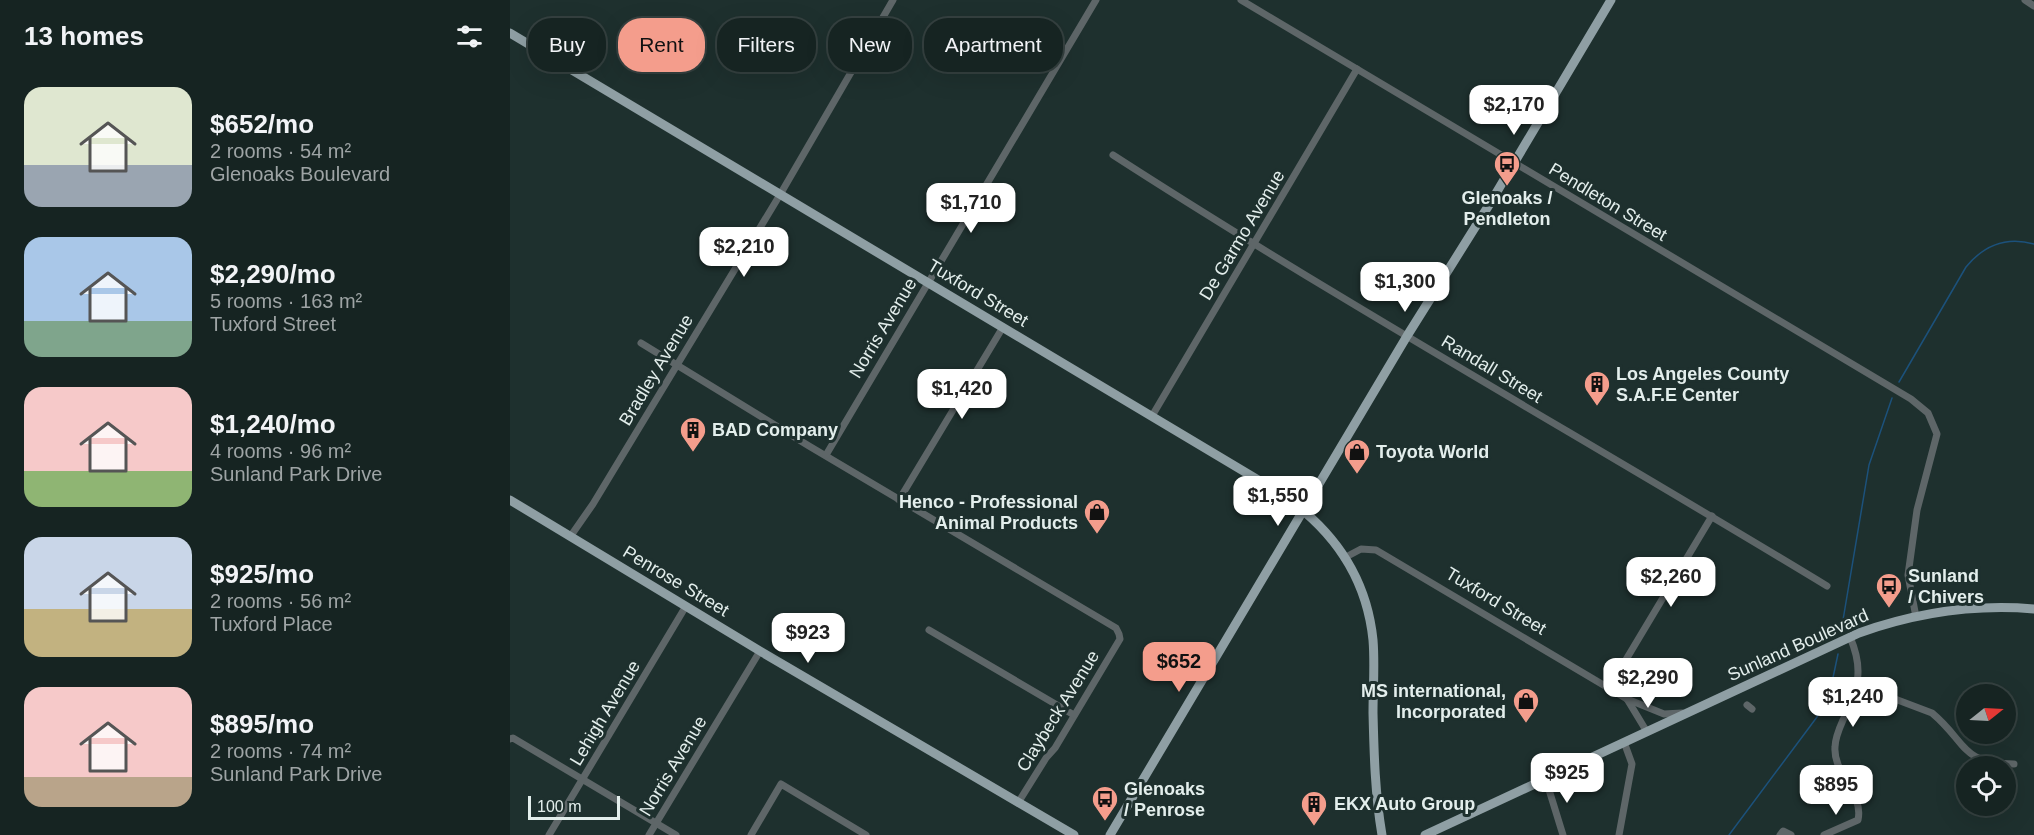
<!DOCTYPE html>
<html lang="en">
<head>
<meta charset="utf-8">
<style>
  :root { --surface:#162422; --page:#1f2c2a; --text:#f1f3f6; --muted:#9ea4a5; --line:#354140; --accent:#f49d8c }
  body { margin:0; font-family:Arial,sans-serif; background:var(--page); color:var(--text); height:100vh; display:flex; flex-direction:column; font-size:22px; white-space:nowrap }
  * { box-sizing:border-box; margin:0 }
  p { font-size:20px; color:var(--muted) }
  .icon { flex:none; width:33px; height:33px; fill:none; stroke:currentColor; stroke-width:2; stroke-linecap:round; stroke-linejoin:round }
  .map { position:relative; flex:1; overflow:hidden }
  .sheet { display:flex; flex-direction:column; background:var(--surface); width:510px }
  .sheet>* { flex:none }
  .hud { position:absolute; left:18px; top:18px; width:570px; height:54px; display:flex; gap:12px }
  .needle { width:39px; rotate:72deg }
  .buttons { position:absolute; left:1446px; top:684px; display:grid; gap:12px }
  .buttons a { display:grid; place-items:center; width:60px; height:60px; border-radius:50%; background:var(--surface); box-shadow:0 6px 24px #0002,0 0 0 2px var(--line); font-size:30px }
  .scale { position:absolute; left:18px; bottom:15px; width:92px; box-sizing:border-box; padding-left:6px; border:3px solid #e3eeec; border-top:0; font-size:16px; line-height:21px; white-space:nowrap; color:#e3eeec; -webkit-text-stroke:4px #1e302e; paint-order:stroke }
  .price { position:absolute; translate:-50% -51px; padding:0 14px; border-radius:12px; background:#fff; color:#222; font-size:20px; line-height:39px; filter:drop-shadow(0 2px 3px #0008) }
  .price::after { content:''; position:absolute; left:50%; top:36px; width:18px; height:14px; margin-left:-9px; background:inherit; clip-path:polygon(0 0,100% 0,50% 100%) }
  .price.on { background:var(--accent); color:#111 }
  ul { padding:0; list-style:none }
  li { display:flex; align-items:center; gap:18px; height:150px; padding:0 24px }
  li span { display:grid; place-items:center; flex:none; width:168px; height:120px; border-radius:18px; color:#555 }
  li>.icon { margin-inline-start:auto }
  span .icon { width:72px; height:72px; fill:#fffc; stroke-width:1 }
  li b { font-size:26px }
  h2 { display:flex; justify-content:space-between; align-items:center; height:72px; padding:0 24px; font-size:26px }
  .tag { padding:0 21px; border-radius:24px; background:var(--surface); box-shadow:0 6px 24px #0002,0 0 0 2px var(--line); font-size:21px; line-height:54px }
  .tag.on { background:var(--accent); color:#111 }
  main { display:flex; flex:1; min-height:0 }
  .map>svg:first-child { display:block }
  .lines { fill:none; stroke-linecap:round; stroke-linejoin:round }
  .stream { stroke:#1c517b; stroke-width:1.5 }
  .minor { stroke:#5e6668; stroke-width:7 }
  .major { stroke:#8f9fa4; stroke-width:9 }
  .labels { text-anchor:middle; stroke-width:6; stroke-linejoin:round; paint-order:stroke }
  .poi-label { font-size:18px; font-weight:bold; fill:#e3eeec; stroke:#1e302e; text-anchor:start }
  .street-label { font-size:18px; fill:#e3eeec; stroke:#1e302e }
</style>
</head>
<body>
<main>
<section class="sheet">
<h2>13 homes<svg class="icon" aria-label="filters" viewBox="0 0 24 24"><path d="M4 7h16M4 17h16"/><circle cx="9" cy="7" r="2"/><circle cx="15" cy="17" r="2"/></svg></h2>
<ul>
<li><span style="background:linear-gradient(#dfe7d0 65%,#9aa5b1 0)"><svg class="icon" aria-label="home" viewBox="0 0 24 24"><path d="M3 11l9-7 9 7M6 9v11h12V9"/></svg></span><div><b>$652/mo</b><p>2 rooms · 54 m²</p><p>Glenoaks Boulevard</p></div></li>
<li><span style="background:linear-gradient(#a9c7e8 70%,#7fa58c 0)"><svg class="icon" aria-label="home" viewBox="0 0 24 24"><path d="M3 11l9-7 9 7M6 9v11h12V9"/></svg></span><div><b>$2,290/mo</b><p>5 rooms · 163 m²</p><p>Tuxford Street</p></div></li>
<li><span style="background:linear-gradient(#f6c9c9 70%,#8fb573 0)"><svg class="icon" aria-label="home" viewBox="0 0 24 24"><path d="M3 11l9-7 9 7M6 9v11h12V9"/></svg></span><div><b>$1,240/mo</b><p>4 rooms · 96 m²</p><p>Sunland Park Drive</p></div></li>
<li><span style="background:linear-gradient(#c9d6e8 60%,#c2b280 0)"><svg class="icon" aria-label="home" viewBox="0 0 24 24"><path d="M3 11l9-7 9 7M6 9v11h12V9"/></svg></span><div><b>$925/mo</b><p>2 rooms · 56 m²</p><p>Tuxford Place</p></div></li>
<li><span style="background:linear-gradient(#f6c9c9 75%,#b9a48a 0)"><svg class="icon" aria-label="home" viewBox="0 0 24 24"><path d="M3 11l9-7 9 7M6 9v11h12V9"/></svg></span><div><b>$895/mo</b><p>2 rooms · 74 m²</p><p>Sunland Park Drive</p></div></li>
</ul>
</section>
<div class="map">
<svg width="1524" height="835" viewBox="0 0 1524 835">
  <rect width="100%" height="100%" fill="#1e302e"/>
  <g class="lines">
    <!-- stream -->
    <g class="stream">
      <path d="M 1389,382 L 1456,267 C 1474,245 1496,236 1524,244"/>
      <path d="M 1332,626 L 1359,465 L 1382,398"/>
      <path d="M 1219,835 L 1307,717 L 1321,687 L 1328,654"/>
    </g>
    <!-- minor -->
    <g class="minor">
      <path d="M 731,0 L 1401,399 L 1418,413 L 1427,434 L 1407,510 L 1398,575 L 1406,617"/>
      <path d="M 1515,0 L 1524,6"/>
      <path d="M 603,155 C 837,306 1080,442 1317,586"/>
      <path d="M 131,343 L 299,446 L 606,628 L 609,634 L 610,639 L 545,748 L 536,758 L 508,803"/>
      <path d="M 642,416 L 847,69"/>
      <path d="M 316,455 L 586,0"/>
      <path d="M 389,500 L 493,327"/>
      <path d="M 60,537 L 83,504 L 271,193 L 383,0"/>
      <path d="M 834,558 L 851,549 L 866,550 L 1117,699 L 1154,714 L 1172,713"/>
      <path d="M 419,630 L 564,715"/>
      <path d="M 1348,685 L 1422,713 C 1457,742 1450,764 1504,764"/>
      <path d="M 1099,688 L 1202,516"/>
      <path d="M 1117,699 L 1137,732"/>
      <path d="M 1237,705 L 1242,709"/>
      <path d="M 0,739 L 3,738 L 166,835"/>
      <path d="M 1036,780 L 1053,835"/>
      <path d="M 39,835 L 176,606"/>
      <path d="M 139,835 L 250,651"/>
      <path d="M 241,835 L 271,784 L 356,835"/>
      <path d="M 1109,835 L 1122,764 L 1114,742"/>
      <path d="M 1270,835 L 1273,831 L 1281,835"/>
      <path d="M 1314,835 L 1348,820 C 1354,793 1323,774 1325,747 C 1325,738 1329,729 1333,720 C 1347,688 1355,672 1340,637"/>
    </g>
    <!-- major -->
    <g class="major">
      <path d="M 0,33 L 760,487 C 817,522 856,571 863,640 C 865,664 863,688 863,713 C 864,754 865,794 872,835"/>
      <path d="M 0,500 L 250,651 L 564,835"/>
      <path d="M 600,835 L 897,336 L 979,205 L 1101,0"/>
      <path d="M 915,835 L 1349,633 C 1405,613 1465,604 1524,609"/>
    </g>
  </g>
  <!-- icons -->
  <defs>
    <g id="bus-pin" transform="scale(1.35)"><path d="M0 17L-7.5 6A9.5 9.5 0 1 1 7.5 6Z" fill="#f49d8c" stroke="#1e302e"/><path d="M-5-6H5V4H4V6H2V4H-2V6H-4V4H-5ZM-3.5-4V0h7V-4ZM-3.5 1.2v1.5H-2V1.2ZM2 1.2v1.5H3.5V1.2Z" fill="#111"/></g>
    <g id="building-pin" transform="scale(1.35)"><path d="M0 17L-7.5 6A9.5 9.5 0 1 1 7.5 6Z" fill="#f49d8c" stroke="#1e302e"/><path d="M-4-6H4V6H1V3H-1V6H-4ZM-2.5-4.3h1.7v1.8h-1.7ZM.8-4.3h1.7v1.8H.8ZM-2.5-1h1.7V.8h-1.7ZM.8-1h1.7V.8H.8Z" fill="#111"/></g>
    <g id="shop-pin" transform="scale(1.35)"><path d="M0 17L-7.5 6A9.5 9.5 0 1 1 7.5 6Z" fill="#f49d8c" stroke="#1e302e"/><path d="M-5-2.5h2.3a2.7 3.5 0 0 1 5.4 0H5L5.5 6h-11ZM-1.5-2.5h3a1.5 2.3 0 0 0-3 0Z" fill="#111"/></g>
  </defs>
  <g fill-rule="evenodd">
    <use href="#bus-pin" x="997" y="164"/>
    <use href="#building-pin" x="1087" y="384"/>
    <use href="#building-pin" x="183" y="430"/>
    <use href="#shop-pin" x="847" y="452"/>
    <use href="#shop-pin" x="587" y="512"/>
    <use href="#bus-pin" x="1379" y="586"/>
    <use href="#shop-pin" x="1016" y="701"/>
    <use href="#bus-pin" x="595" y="799"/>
    <use href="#building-pin" x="804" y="804"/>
  </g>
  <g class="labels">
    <!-- poi labels -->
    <g class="poi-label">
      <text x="997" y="204" text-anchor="middle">Glenoaks /<tspan x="997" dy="21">Pendleton</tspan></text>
      <text x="1106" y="380">Los Angeles County<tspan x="1106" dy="21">S.A.F.E Center</tspan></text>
      <text x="202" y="436">BAD Company</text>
      <text x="866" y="458">Toyota World</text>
      <text x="568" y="508" text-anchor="end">Henco - Professional<tspan x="568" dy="21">Animal Products</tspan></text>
      <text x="1398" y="582">Sunland<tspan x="1398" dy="21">/ Chivers</tspan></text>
      <text x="996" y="697" text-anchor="end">MS international,<tspan x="996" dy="21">Incorporated</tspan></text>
      <text x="614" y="795">Glenoaks<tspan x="614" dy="21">/ Penrose</tspan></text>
      <text x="824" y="810">EKX Auto Group</text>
    </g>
    <!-- street labels -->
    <g class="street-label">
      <text transform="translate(1098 202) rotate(31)" y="6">Pendleton Street</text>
      <text transform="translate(732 235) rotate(-59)" y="6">De Garmo Avenue</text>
      <text transform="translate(468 293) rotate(31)" y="6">Tuxford Street</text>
      <text transform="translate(373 328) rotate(-59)" y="6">Norris Avenue</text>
      <text transform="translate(982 369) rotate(31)" y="6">Randall Street</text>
      <text transform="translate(146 370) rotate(-59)" y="6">Bradley Avenue</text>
      <text transform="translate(166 581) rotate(31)" y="6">Penrose Street</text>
      <text transform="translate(986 601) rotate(31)" y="6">Tuxford Street</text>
      <text transform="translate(1288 645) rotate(-24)" y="6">Sunland Boulevard</text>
      <text transform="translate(548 711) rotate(-58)" y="6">Claybeck Avenue</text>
      <text transform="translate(95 713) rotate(-59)" y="6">Lehigh Avenue</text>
      <text transform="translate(163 766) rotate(-59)" y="6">Norris Avenue</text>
    </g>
  </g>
</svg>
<div class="buttons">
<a><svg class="needle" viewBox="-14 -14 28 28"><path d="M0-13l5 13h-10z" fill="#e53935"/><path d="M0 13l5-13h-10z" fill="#9ea4a5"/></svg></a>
<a><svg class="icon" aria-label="locate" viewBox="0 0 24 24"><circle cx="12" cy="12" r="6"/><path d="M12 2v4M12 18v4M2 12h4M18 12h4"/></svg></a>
</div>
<div class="scale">100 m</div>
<b class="price" style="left:1004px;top:136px">$2,170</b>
<b class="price" style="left:461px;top:234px">$1,710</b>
<b class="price" style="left:234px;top:278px">$2,210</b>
<b class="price" style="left:895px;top:313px">$1,300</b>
<b class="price" style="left:452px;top:420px">$1,420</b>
<b class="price" style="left:768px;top:527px">$1,550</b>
<b class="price" style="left:1161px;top:608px">$2,260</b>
<b class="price" style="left:298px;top:664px">$923</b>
<b class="price on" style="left:669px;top:693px">$652</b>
<b class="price" style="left:1138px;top:709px">$2,290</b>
<b class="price" style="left:1343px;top:728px">$1,240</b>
<b class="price" style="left:1057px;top:804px">$925</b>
<b class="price" style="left:1326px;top:816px">$895</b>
<div class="hud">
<a class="tag">Buy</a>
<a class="tag on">Rent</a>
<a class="tag">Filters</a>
<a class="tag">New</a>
<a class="tag">Apartment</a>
</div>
</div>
</main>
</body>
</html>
